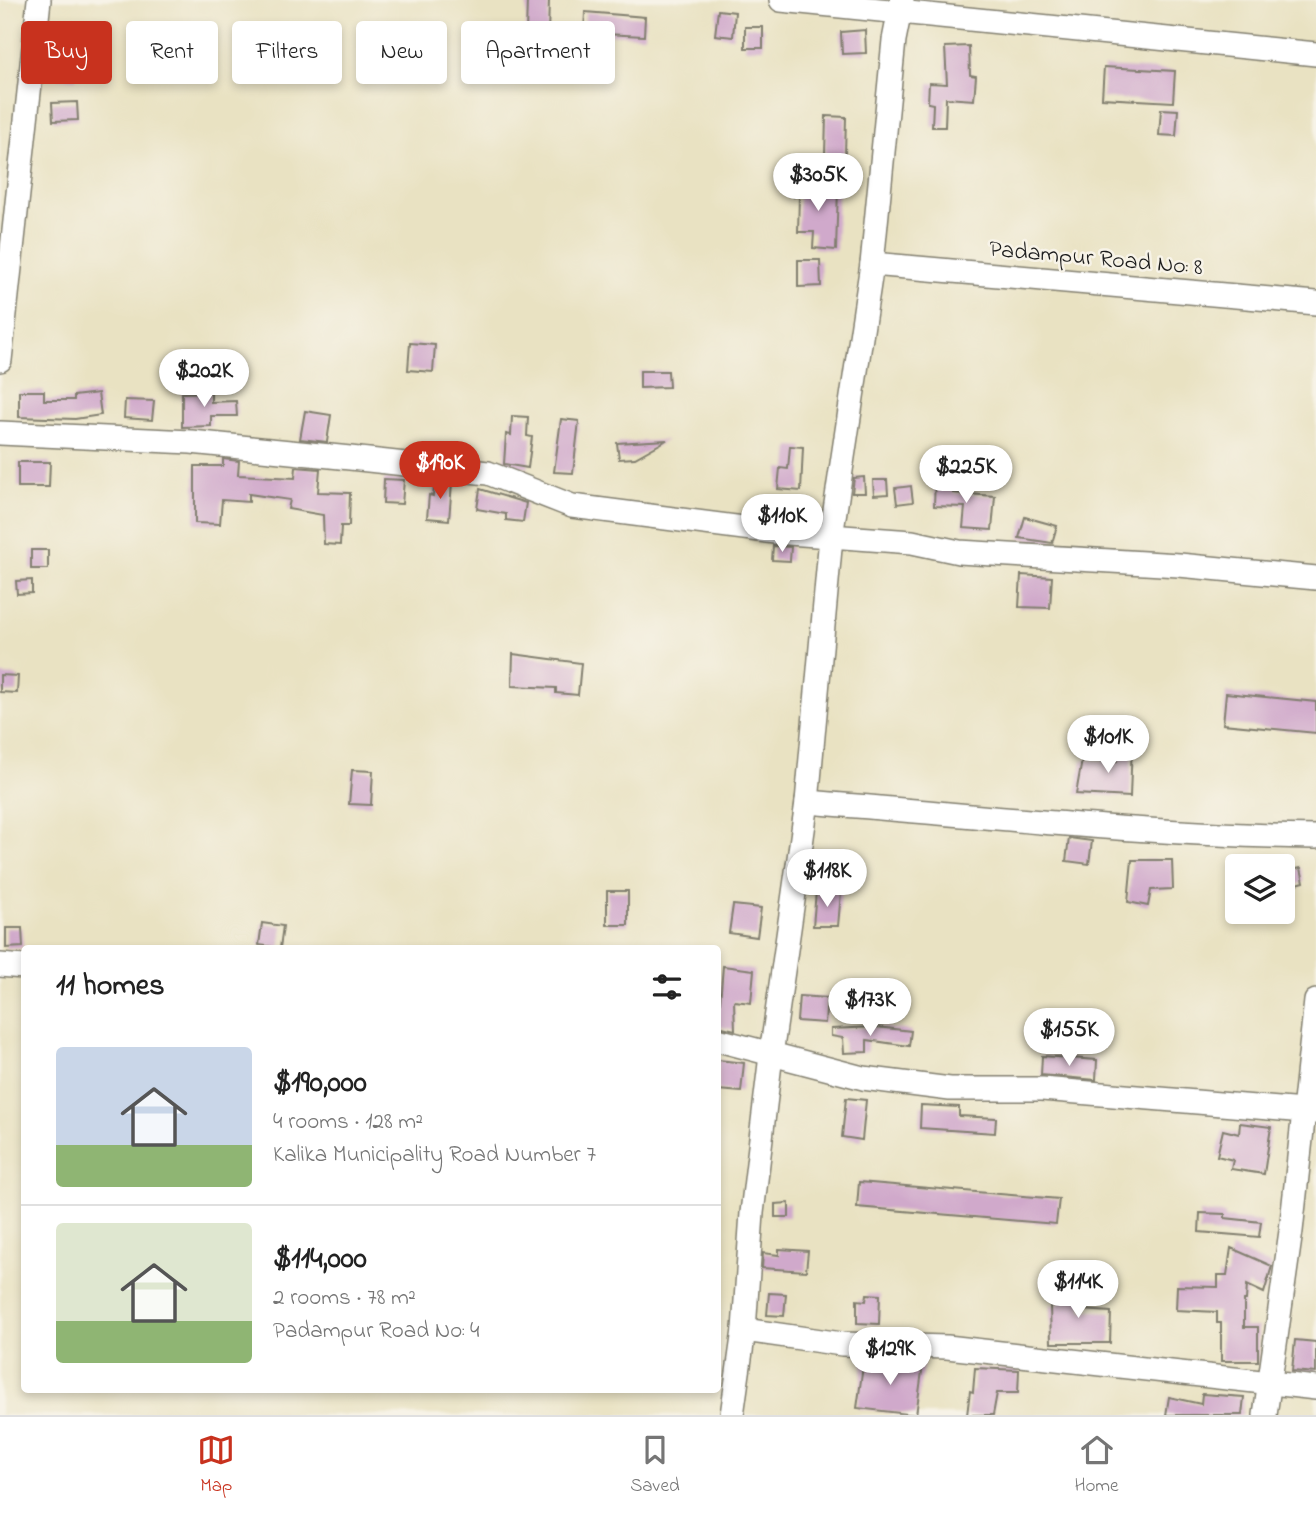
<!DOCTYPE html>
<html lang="en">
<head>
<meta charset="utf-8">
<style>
  :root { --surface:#fff; --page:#f2f2f2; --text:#222; --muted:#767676; --line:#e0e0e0; --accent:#c8321e }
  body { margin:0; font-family:"Indie Flower",sans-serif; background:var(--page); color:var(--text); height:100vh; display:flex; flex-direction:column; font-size:26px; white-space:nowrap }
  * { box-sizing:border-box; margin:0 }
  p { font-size:23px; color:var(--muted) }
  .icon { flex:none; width:38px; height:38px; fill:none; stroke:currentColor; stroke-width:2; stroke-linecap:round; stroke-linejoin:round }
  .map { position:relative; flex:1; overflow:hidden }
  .sheet { position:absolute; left:21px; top:945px; width:700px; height:448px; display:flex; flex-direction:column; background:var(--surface); border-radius:7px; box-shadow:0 4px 10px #0003 }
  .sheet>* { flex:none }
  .top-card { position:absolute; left:21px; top:21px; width:700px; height:63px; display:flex; gap:14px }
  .buttons { position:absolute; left:1225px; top:854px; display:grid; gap:14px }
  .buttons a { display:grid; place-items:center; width:70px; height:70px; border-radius:7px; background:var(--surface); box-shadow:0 4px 10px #0003; font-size:35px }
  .price { position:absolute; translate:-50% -60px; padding:0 16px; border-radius:24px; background:#fff; color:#222; font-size:23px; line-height:46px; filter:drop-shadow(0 2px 4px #0008) }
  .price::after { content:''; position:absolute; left:50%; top:42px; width:21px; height:16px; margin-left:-10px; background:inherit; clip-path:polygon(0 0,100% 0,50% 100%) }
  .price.current { background:var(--accent); color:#fff }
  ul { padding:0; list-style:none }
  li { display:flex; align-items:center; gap:21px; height:175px; padding:0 35px }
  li+li { border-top:2px solid var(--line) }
  li span { display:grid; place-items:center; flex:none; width:196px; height:140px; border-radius:7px; color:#555 }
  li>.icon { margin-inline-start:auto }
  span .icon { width:84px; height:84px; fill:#fffc; stroke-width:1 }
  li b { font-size:30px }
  h2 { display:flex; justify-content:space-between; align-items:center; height:84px; padding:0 35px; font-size:30px }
  .chip { padding:0 24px; border-radius:7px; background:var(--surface); box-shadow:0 4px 10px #0003; font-size:24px; line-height:63px }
  .chip.current { background:var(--accent); color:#fff }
  .tab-bar { display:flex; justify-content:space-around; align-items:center; height:98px; border-top:2px solid var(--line); background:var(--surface); font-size:19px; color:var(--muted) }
  .tab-bar a { display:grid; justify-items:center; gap:4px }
  .tab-bar .current { color:var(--accent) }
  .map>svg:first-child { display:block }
  .building { fill:#d0a9cb }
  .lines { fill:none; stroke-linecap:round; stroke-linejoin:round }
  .minor-casing { stroke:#827f6f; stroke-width:26 }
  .minor { stroke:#fff; stroke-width:23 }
  .labels { text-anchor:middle; stroke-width:5; stroke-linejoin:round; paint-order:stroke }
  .street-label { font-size:24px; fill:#1c1c1c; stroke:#f7f3e8 }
</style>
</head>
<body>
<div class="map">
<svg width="1316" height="1415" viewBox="0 0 1316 1415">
  <rect width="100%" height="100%" fill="#f7f3e8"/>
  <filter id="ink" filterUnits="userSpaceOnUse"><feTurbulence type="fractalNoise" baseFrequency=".0143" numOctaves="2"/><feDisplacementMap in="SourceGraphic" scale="14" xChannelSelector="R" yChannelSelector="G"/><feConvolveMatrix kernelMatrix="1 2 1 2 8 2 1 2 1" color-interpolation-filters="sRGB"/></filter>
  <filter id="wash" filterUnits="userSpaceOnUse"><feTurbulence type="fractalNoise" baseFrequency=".00686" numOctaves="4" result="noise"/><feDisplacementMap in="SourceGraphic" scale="28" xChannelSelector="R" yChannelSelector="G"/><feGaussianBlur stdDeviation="1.57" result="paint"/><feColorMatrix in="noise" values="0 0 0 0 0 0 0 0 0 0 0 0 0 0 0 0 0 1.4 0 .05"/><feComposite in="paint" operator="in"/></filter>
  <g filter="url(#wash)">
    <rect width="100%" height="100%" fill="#e9e2c2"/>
    <g id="blocks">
      <!-- building -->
      <g class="building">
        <path d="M 527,0 L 549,0 L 548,34 L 526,33 Z"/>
        <path d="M 718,10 L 735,12 L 733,37 L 715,35 Z"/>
        <path d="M 585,12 L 645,17 L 644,36 L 584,33 Z"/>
        <rect x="745" y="27" width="18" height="21"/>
        <path d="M 865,30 L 866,53 L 842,54 L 841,32 Z"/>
        <path d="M 52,41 L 65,41 L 65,45 L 97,46 L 96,70 L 78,69 L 76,79 L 54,78 Z"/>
        <path d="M 969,46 L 970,75 L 976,76 L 974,100 L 946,98 L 945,127 L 932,127 L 933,104 L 928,103 L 929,83 L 947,84 L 945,47 Z"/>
        <path d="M 1104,67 L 1175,71 L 1173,102 L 1102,98 Z"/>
        <path d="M 77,102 L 78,120 L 53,121 L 52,103 Z"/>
        <path d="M 1161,109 L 1178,110 L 1176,136 L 1159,135 Z"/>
        <path d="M 826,116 L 846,117 L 845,155 L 825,154 Z"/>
        <path d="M 811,180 L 811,186 L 838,188 L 836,250 L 813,248 L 814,232 L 798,232 L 799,196 L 794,197 L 794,181 Z"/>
        <path d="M 798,260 L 820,260 L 821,286 L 798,287 Z"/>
        <path d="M 410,343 L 435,345 L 433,372 L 408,370 Z"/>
        <path d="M 640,371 L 668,371 L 669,387 L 640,388 Z"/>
        <path d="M 19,391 L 44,391 L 44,400 L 74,400 L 74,396 L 98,393 L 101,415 L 75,419 L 19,417 Z"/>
        <path d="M 211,392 L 211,402 L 236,401 L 237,416 L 211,416 L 211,426 L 182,427 L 182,393 Z"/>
        <path d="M 125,400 L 154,401 L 152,420 L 124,418 Z"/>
        <path d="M 305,411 L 331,415 L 327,442 L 300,439 Z"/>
        <path d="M 512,416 L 528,417 L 527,436 L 532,437 L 528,468 L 504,464 L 506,434 L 511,435 Z"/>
        <path d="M 561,419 L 579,421 L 573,473 L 554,472 Z"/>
        <path d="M 667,440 L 635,458 L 619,459 L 617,443 Z"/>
        <path d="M 790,446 L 803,447 L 801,491 L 778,489 L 780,468 L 788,469 Z"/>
        <path d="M 223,459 L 239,461 L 238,475 L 295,478 L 296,467 L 320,469 L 318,492 L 350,493 L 349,526 L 341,526 L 340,545 L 324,544 L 323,515 L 288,509 L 290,500 L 249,494 L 249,502 L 222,500 L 220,524 L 195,523 L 195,466 L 223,466 Z"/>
        <path d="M 18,462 L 50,462 L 49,487 L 18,487 Z"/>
        <path d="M 864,477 L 865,493 L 852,493 L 854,478 Z"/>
        <path d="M 384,479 L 404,480 L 402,504 L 383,503 Z"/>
        <path d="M 935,479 L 953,480 L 953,493 L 995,496 L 992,530 L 963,528 L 965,507 L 934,506 Z"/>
        <path d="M 873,480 L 887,480 L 888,494 L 874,495 Z"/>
        <path d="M 435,481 L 452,483 L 449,520 L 427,518 L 429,495 L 433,496 Z"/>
        <path d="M 911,486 L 913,502 L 897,504 L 895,488 Z"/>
        <path d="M 480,489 L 526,503 L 523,522 L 506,520 L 506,514 L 477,509 Z"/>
        <path d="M 1025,517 L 1057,526 L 1052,543 L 1019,538 Z"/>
        <path d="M 773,546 L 791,547 L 790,561 L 772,560 Z"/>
        <rect x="31" y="550" width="17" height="19"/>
        <path d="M 1021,575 L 1052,577 L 1050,608 L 1019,607 Z"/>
        <path d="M 32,580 L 32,593 L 17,594 L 16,581 Z"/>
        <path d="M 513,654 L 581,663 L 578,695 L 556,693 L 556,688 L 512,686 Z"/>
        <path d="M 0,675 L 18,676 L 17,693 L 0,692 Z"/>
        <path d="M 1226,693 L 1316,702 L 1316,733 L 1223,724 Z"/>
        <path d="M 1118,741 L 1132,743 L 1130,797 L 1076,794 L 1082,760 L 1117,761 Z"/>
        <path d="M 352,770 L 373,771 L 371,805 L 349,804 Z"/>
        <path d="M 1069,838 L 1092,841 L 1089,864 L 1066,861 Z"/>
        <path d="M 1132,860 L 1172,860 L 1173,889 L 1151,890 L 1148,906 L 1128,902 Z"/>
        <path d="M 1301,868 L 1304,882 L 1283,888 L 1283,872 Z"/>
        <rect x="607" y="891" width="21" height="34"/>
        <path d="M 816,891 L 841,892 L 838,926 L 813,926 Z"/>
        <path d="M 733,905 L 761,908 L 757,937 L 729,933 Z"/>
        <path d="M 262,923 L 283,926 L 280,948 L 259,945 Z"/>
        <path d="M 6,928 L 22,928 L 23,947 L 6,948 Z"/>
        <path d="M 723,966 L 754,970 L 751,1003 L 734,1001 L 735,1030 L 718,1026 Z"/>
        <path d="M 799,996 L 827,998 L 825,1023 L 797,1021 Z"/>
        <path d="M 876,1027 L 911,1031 L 909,1046 L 867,1040 L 867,1052 L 844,1053 L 843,1038 L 831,1036 L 831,1029 Z"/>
        <path d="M 1042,1056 L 1097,1060 L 1096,1080 L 1041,1075 Z"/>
        <path d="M 718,1060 L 744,1063 L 741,1092 L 718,1090 Z"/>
        <path d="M 846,1098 L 866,1100 L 862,1140 L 842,1137 Z"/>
        <path d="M 921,1105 L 959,1107 L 959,1116 L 996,1118 L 995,1133 L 920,1128 Z"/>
        <path d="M 1240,1123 L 1271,1127 L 1264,1174 L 1231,1169 L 1233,1160 L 1217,1156 L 1223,1130 L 1239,1134 Z"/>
        <path d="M 859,1182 L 1059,1199 L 1056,1224 L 857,1207 Z"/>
        <path d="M 789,1203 L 789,1217 L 775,1217 L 775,1204 Z"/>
        <path d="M 1200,1213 L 1225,1214 L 1225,1218 L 1261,1222 L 1259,1237 L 1199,1232 Z"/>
        <path d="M 1231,1248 L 1272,1266 L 1264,1293 L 1247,1285 L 1246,1300 L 1244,1300 L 1244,1327 L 1258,1327 L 1258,1361 L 1221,1361 L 1221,1323 L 1217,1323 L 1217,1312 L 1176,1310 L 1177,1286 L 1218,1287 L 1218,1275 L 1227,1275 Z"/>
        <path d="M 779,1249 L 808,1251 L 806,1271 L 762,1268 L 763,1253 L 779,1255 Z"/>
        <path d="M 1076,1285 L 1076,1289 L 1084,1290 L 1082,1310 L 1111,1312 L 1110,1343 L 1051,1343 L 1050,1305 L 1059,1305 L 1058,1286 Z"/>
        <path d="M 769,1293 L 786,1294 L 784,1316 L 767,1315 Z"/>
        <path d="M 867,1294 L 880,1295 L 879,1324 L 857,1323 L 857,1300 L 866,1301 Z"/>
        <path d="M 1295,1340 L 1316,1342 L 1316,1373 L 1292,1371 Z"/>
        <path d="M 864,1359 L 923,1364 L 916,1415 L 857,1408 Z"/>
        <path d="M 975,1368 L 1019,1370 L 1018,1393 L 997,1393 L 993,1415 L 967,1415 L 970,1391 L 973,1392 Z"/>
        <path d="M 1202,1394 L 1244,1397 L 1242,1415 L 1166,1415 L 1169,1397 L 1201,1404 Z"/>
      </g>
    </g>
  </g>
  <g filter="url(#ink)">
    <use href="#blocks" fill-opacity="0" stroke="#827f6f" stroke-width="2"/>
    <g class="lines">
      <!-- minor casing -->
      <g class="minor-casing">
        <g id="minor">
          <path d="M 781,0 L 1316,54"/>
          <path d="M 872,264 L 1316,303"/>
          <path d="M 0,360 L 39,0"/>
          <path d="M 0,433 L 191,442 L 350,458 L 488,473 L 572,506 L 775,532 L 912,542 L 959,552 L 1179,565 L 1316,578"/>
          <path d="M 807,802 C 977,815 1145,835 1316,837"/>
          <path d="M 0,965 L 24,967"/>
          <path d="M 718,1040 L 863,1078 L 950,1089 L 1042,1089 L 1316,1112"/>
          <path d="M 744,1330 L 842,1344 L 947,1347 L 1316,1388"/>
          <path d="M 732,1415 L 744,1330 L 752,1213 L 771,1055 L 807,802 L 831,537 L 872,264 L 894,40 L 902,0"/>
          <path d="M 1265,1415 L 1291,1231 L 1316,1001"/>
        </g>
      </g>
      <!-- minor -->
      <use href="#minor" class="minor"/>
    </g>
  </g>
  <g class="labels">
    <!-- street labels -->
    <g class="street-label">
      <text transform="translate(1096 257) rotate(5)" y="8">Padampur Road No: 8</text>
    </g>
  </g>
</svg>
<div class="buttons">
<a><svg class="icon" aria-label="layers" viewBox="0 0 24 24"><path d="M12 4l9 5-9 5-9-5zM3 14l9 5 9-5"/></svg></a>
</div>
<b class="price" style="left:818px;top:213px">$305K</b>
<b class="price" style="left:204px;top:409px">$202K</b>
<b class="price current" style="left:440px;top:501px">$190K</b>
<b class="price" style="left:966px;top:505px">$225K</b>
<b class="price" style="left:782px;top:554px">$110K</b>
<b class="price" style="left:1108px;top:775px">$101K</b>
<b class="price" style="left:827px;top:909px">$118K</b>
<b class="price" style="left:870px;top:1038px">$173K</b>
<b class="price" style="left:1069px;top:1068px">$155K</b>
<b class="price" style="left:1078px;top:1320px">$114K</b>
<b class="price" style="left:890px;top:1387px">$129K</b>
<div class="top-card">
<a class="chip current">Buy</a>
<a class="chip">Rent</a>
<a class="chip">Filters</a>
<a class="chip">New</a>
<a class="chip">Apartment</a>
</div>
<section class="sheet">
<h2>11 homes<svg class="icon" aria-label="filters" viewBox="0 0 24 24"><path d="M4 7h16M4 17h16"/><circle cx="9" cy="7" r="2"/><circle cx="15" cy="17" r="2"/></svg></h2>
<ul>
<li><span style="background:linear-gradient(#c9d6e8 70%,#8fb573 0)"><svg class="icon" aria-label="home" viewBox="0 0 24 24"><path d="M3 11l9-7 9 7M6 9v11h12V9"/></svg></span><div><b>$190,000</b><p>4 rooms · 128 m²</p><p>Kalika Municipality Road Number 7</p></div></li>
<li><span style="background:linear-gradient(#dfe7d0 70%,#8fb573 0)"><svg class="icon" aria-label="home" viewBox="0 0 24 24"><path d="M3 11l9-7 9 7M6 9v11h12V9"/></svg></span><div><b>$114,000</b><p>2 rooms · 78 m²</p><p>Padampur Road No: 4</p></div></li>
</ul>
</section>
</div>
<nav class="tab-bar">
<a class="current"><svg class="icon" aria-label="map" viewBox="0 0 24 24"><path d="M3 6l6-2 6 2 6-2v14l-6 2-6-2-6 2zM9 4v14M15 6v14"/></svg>Map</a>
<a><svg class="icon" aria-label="saved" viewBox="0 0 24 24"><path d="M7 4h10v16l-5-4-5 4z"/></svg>Saved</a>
<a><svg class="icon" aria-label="home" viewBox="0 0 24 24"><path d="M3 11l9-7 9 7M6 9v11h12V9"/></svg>Home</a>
</nav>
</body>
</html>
